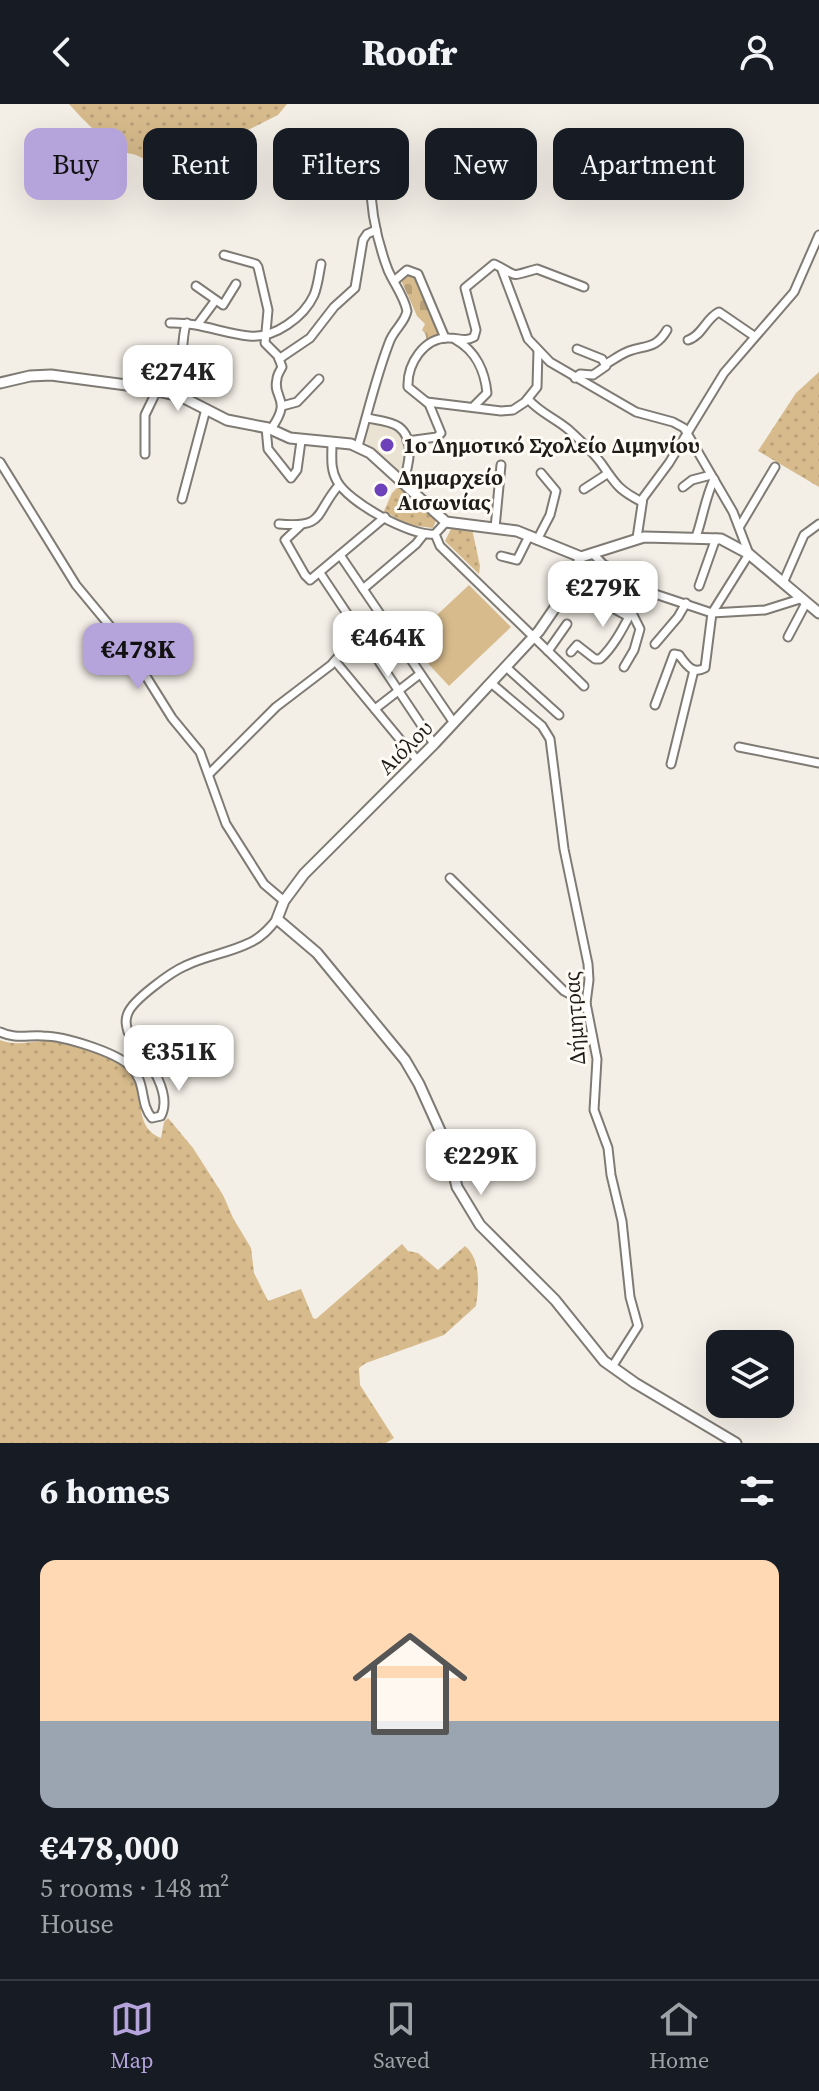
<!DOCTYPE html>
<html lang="en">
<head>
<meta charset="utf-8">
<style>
  :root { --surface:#171b24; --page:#242831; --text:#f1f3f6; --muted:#9ea1a6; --line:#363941; --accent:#b5a3db }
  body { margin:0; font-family:"Source Serif 4",serif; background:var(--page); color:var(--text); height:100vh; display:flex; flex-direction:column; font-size:30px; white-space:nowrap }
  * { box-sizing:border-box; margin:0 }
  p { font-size:26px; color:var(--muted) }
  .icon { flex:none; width:44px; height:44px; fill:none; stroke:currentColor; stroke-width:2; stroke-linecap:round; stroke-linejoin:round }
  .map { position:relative; height:1339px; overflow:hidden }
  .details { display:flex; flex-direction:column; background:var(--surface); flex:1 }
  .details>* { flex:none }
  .top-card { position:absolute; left:24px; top:24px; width:772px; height:72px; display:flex; gap:16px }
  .controls { position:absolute; left:706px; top:1226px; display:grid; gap:16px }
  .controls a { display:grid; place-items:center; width:88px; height:88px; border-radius:16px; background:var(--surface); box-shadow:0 8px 32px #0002; font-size:40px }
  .price { position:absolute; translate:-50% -68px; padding:0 18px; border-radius:16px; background:#fff; color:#222; font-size:26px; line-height:52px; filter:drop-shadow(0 2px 4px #0008) }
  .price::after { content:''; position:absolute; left:50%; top:48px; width:24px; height:18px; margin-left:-12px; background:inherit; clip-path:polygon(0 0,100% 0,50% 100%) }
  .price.selected { background:var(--accent); color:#111 }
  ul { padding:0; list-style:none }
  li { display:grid; align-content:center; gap:16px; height:424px; padding:0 40px }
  li span { display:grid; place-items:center; height:248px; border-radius:16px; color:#555 }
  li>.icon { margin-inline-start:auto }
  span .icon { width:144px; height:144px; fill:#fffc; stroke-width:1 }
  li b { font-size:34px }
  h2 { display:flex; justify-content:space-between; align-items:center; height:96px; padding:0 40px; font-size:34px }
  .pill { padding:0 28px; border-radius:16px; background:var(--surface); box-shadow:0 8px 32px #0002; font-size:28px; line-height:72px }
  .pill.selected { background:var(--accent); color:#111 }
  header { display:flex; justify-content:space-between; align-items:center; height:104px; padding:0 40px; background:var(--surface); font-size:36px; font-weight:800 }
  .dock { display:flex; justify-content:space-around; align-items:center; height:112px; border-top:2px solid var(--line); background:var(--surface); font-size:22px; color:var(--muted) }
  .dock a { display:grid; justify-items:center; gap:4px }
  .dock .selected { color:var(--accent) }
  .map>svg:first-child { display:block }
  .built { fill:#eae2d3 }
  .grass { fill:url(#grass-dots) }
  .cemetery { fill:url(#cemetery-stones) }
  .pitch { fill:#d7bb8c }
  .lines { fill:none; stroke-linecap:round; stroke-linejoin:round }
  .street-casing { stroke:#7f7b74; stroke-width:11 }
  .secondary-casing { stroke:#7f7b74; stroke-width:13 }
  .street { stroke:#fff; stroke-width:7 }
  .secondary { stroke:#fff; stroke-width:9 }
  .poi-dot { fill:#6c41b9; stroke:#fffbf5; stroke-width:3 }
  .labels { text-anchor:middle; stroke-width:6; stroke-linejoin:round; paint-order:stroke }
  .poi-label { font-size:22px; font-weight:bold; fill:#1f1d1a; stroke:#fffbf5; text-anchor:start }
  .street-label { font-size:22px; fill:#1f1d1a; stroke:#fffbf5 }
</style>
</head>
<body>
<header><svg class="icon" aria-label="back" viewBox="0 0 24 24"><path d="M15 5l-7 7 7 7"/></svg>Roofr<svg class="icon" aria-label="person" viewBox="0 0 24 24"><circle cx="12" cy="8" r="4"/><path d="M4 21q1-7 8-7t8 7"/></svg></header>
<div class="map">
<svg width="819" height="1339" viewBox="0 0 819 1339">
  <defs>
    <pattern id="grass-dots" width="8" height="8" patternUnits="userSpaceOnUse" patternTransform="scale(2)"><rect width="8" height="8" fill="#d7bb8c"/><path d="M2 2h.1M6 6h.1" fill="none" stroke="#b8a078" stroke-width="1.8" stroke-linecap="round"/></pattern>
    <pattern id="cemetery-stones" width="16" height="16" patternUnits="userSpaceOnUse" patternTransform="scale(2)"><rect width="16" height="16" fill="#d7bb8c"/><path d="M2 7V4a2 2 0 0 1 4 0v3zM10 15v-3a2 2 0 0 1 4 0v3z" fill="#b8a078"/></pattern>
  </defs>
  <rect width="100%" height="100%" fill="#f3eee6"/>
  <!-- built -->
  <path class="built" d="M 370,316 L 397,325 L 406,346 L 401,370 L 364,337 Z"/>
  <!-- grass -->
  <g class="grass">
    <path d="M 69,0 L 287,0 L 278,11 L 248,26 L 204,60 C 183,72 157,61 138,52 C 132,49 126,50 120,46 C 101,34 84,17 69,0 Z"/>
    <path d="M 819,268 L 819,383 L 758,347 L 796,289 Z"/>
    <path d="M 399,382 L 436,416 L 433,424 L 409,421 L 384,407 L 392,389 Z"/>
    <path d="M 451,425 L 472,425 L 480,462 L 479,470 L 445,437 Z"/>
    <path d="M 0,936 C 14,942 28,938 43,937 C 64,937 96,943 114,954 C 121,958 133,967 136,975 C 143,995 135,1024 161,1034 L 164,1018 L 168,1014 L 193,1044 L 223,1091 L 233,1114 L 251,1144 L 254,1169 L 268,1197 L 301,1185 L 313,1214 L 316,1215 L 402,1140 L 408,1147 L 418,1149 L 438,1166 L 465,1142 C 481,1155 479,1182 476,1202 L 444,1231 L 366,1259 L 359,1264 L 360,1281 L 394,1334 L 386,1339 L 0,1339 Z"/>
  </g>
  <!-- cemetery -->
  <path class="cemetery" d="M 414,168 L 440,230 L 427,237 L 425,229 L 422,226 L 425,220 L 417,212 L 401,176 Z"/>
  <!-- pitch -->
  <path class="pitch" d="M 469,481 L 511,523 L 449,582 L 408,538 Z"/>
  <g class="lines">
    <!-- street casing -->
    <g class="street-casing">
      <g id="street">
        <path d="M 224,151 L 256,160 L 258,163 L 268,206 L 265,239 L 278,252 L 282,263 C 280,267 277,271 277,275 C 272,295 293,294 271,325"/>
        <path d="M 502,166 L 528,235 L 550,258 L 636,308 L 673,318 L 684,324 L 733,408 L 749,450 L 712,509 L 705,564 C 692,571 686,560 679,551 L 674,550 L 655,601"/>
        <path d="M 394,177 L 407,166 L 418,170 L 445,234"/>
        <path d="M 196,182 L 223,201 L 236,180"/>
        <path d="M 170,219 C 198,218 222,229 249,232 C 274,235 304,213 314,191 C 318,181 319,170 321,160"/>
        <path d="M 198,220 L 215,197"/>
        <path d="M 456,236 C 476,247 485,268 487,289 L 473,303"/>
        <path d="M 688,236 C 702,232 706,214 719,208 L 754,232"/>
        <path d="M 279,255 L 310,234 L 334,203 L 355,184 L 363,136 L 367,130 L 376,126"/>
        <path d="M 606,260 C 613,256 621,250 629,247 C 646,241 656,245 667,226"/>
        <path d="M 575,274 L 580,270 L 593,271 L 606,262 L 602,255 L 577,245"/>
        <path d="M 180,292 C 182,276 181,228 187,219"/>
        <path d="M 528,295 C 540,309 555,314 569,326 C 580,336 592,347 601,359 C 616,380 617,385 642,398"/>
        <path d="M 427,298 L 501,307 L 513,306 L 525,298 L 537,283 L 538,246"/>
        <path d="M 282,302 L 297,298 L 319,275"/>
        <path d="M 367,314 C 376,316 391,317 399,323 C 416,336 408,363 403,380"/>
        <path d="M 266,324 L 268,345 L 291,374 L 297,366 L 301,337"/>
        <path d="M 407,337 L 437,333 L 441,329 L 429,300 L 408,283 C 407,260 424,233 449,234 C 459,234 465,238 474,233 L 476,226 L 465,184 L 494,160 C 521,173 507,173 537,165 L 584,183"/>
        <path d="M 332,339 C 332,352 330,365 337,377 C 348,398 411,433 435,430 L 446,418"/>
        <path d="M 358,342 C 368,308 376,273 389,239 C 393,226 405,219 407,207 C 404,192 394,180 388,166 C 374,129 368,92 371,52"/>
        <path d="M 145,350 L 145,311 L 157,286"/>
        <path d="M 0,358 L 76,481 L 129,545 L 172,614 L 200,648 L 226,720 L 264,780 L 284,797"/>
        <path d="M 683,383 L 692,376 L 711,371"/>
        <path d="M 584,385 L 607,370"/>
        <path d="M 182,395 L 206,305"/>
        <path d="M 279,420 C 326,424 314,410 339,381"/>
        <path d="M 300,422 L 285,436 L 305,471 L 310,476 L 385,413"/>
        <path d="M 740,422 L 775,363"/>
        <path d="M 495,424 L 501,361"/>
        <path d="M 435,430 L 440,442 L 584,582"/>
        <path d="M 696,433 C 703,413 705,395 714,375"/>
        <path d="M 637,434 L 643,394 L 669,359 L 724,269 L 794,188 L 819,131"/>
        <path d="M 537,436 L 550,411 L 556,387 L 541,369"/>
        <path d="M 340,451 L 454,619"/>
        <path d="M 594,451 L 604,461 L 635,472 L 655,490 L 712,509 L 765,506 L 800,495"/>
        <path d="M 501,452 L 517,456 L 529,432"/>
        <path d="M 320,469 L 434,640"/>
        <path d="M 783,479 L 804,431 L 819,420"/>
        <path d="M 699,482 L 716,434"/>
        <path d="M 363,485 L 416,440 L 424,430"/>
        <path d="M 589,491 L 627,512"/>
        <path d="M 788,533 L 806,499"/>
        <path d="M 655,540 L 678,513 L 686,499"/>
        <path d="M 548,547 L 567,520"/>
        <path d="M 571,548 L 577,541 L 595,555 L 600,555 C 620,537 631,505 646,482"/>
        <path d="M 335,557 L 417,656"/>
        <path d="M 506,563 L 559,611"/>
        <path d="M 624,563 L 634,546 L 640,525 L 630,505"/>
        <path d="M 491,579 L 542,622 L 550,635 L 564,745 L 588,860 L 589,876 L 586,899 L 597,955 L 594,1006 L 608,1044 L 611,1071 L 622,1117 L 630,1193 L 638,1222 L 612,1263"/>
        <path d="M 375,605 L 420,570"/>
        <path d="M 739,643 L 819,659"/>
        <path d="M 671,660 L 694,566"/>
        <path d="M 210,669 L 276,603 L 331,561 L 359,529 L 382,513"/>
        <path d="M 450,774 L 564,887 L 586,899"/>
        <path d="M 0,928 C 14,935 28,931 43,932 C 64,932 116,948 131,963 C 147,980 139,999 152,1014 L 161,1012 C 174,986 142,949 128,928 C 126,921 125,916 128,909 C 133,896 171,868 185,862 C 205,852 229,849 249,839 C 261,834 269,825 277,815"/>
      </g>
    </g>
    <!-- secondary casing -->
    <g class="secondary-casing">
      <g id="secondary">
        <path d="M 0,279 L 30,272 L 51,271 L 134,282 L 180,292 L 227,316 L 268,324 L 290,334 L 351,340 L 370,349 L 446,418 L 517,427 L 581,453 L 644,433 L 721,435 L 749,450 L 819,509"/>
        <path d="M 581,453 L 563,492 L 539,527 L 434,640 L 304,770 L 284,797 L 277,815 L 317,849 L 405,956 L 419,980 L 447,1042 L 457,1083 L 480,1121 L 555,1196 L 604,1257 L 635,1279 L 736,1339"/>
      </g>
    </g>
    <!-- street -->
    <use href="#street" class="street"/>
    <!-- secondary -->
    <use href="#secondary" class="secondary"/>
  </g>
  <!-- markers -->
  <g class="poi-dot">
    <circle cx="387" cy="341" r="8"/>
    <circle cx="381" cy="386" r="8"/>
  </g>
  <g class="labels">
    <!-- poi labels -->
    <g class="poi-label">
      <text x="403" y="349">1ο Δημοτικό Σχολείο Διμηνίου</text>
      <text x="397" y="381">Δημαρχείο<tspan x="397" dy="25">Αισωνίας</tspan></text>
    </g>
    <!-- street labels -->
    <g class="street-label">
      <text transform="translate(405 643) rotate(-45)" y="8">Αιόλου</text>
      <text transform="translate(574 914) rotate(-94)" y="8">Δήμητρας</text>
    </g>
  </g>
</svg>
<div class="controls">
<a><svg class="icon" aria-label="layers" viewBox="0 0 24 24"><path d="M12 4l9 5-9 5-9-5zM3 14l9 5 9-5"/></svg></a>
</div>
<b class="price" style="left:178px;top:309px">€274K</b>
<b class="price" style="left:603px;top:525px">€279K</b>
<b class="price" style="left:388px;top:575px">€464K</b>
<b class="price selected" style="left:138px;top:587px">€478K</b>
<b class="price" style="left:179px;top:989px">€351K</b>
<b class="price" style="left:481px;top:1093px">€229K</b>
<div class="top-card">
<a class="pill selected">Buy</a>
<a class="pill">Rent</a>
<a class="pill">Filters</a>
<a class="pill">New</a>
<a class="pill">Apartment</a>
</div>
</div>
<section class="details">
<h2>6 homes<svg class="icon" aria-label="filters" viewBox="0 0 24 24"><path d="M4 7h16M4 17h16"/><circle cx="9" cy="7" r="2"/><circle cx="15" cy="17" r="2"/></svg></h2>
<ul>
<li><span style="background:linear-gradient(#ffd9b3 65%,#9aa5b1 0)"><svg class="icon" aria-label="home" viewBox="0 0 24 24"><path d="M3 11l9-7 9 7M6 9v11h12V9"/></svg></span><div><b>€478,000</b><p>5 rooms · 148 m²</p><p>House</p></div></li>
</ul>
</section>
<nav class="dock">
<a class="selected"><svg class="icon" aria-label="map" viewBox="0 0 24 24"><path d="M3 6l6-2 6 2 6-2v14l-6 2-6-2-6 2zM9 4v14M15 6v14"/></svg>Map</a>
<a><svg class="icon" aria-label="saved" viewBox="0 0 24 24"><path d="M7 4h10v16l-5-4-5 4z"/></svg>Saved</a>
<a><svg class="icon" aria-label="home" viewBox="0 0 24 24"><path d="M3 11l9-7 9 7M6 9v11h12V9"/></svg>Home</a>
</nav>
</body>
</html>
